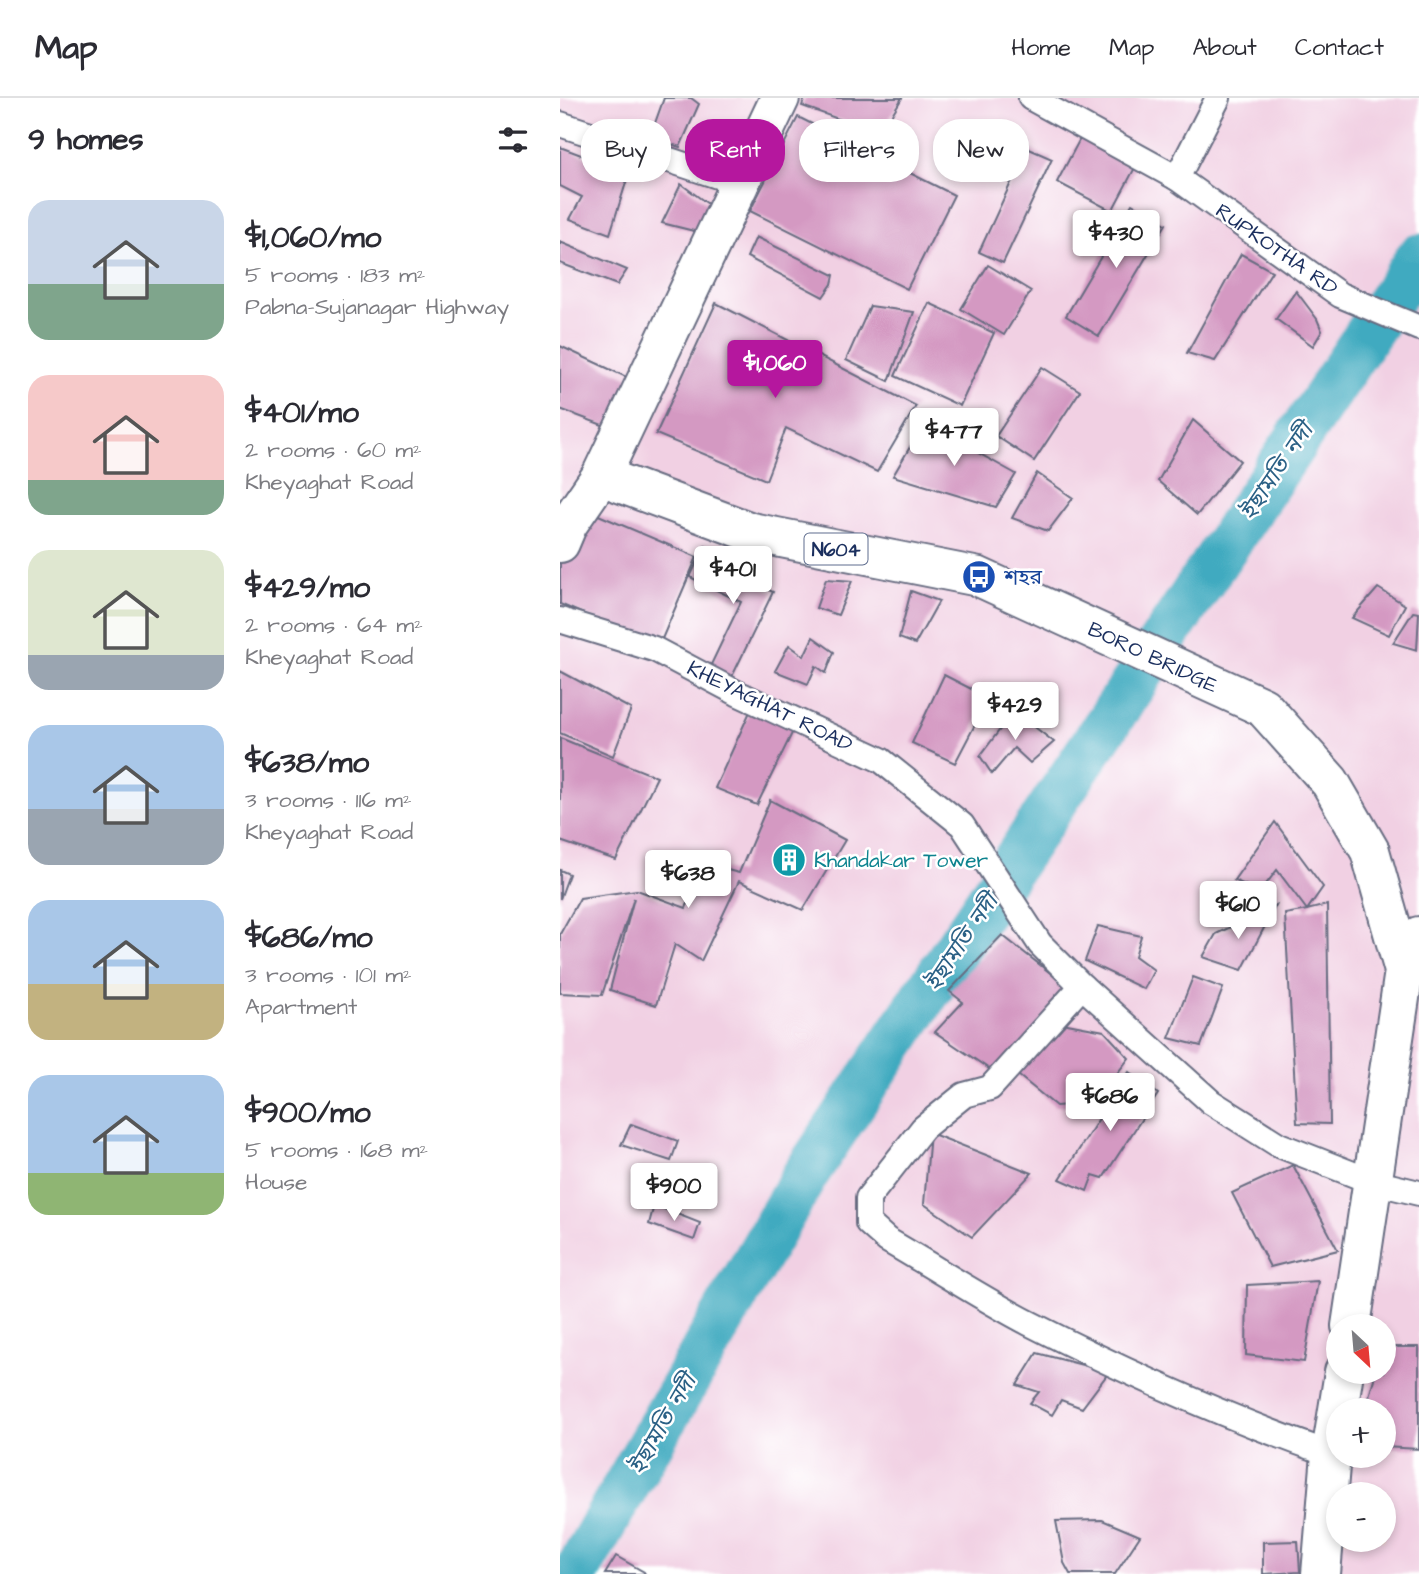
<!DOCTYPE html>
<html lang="en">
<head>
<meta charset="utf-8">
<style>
  :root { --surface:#fff; --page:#f7f7f7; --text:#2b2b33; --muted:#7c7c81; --line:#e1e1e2; --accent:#b5179e }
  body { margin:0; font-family:"Architects Daughter","Noto Sans Bengali",sans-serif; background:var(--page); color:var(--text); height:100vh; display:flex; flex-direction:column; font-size:26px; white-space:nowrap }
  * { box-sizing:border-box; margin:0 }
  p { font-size:23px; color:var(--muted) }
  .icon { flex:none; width:38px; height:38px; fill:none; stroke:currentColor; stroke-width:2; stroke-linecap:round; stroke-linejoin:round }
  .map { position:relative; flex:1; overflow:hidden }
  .panel { display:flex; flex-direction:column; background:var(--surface); width:560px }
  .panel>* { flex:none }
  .hud { position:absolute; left:21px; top:21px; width:665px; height:63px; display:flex; gap:14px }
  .needle { width:46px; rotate:154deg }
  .controls { position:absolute; left:766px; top:1216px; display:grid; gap:14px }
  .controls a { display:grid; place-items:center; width:70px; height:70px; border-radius:50%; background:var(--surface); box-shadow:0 4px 10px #0003; font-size:35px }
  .price { position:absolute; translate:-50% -60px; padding:0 16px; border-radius:7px; background:#fff; color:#222; font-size:23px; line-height:46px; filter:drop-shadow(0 2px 4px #0008) }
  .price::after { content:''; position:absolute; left:50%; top:42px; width:21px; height:16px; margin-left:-10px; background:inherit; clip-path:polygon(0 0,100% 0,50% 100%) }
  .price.current { background:var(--accent); color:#fff }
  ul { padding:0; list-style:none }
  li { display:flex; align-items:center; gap:21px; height:175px; padding:0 28px }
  li span { display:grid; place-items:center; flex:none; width:196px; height:140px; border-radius:21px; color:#555 }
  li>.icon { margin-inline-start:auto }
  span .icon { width:84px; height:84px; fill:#fffc; stroke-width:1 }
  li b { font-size:30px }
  h2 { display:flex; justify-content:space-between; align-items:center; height:84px; padding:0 28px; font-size:30px }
  .chip { padding:0 24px; border-radius:28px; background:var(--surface); box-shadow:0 4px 10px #0003; font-size:24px; line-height:63px }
  .chip.current { background:var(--accent); color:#fff }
  header { display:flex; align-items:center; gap:42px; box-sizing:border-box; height:98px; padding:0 35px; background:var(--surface); border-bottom:2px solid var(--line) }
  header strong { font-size:33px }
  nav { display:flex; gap:38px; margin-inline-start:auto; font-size:24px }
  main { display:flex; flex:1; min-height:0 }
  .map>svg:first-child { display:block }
  .built { fill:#f1d0e3; fill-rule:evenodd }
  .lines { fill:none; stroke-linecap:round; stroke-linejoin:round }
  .river { stroke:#41aac0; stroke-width:47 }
  .building { fill:#d499c2 }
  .street-casing { stroke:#676c81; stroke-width:28 }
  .primary-casing { stroke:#676c81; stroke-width:42 }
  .highway-casing { stroke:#676c81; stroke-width:42 }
  .street { stroke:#fff; stroke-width:24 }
  .primary { stroke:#fff; stroke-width:38 }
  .highway { stroke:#fff; stroke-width:38 }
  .labels { text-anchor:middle; stroke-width:5; stroke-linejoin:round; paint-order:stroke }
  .shield { fill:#fff; stroke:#5f6d8e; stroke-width:2 }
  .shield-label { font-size:19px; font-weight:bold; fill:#1b2f5e }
  .street-label { font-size:21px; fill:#1b2f5e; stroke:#fff }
  .transit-label { font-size:21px; fill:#164399; stroke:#fff; text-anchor:start }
  .culture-label { font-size:21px; fill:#0d838f; stroke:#fff; text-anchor:start }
  .water-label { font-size:23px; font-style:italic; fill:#2a6085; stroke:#fff }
</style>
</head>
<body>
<header>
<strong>Map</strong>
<nav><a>Home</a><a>Map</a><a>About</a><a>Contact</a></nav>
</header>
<main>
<section class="panel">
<h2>9 homes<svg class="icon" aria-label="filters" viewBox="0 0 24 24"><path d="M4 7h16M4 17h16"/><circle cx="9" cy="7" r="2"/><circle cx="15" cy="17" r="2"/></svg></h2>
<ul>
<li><span style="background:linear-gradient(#c9d6e8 60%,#7fa58c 0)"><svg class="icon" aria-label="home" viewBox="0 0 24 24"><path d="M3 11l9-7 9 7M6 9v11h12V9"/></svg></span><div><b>$1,060/mo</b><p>5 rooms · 183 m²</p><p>Pabna-Sujanagar Highway</p></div></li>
<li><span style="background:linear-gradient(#f6c9c9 75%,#7fa58c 0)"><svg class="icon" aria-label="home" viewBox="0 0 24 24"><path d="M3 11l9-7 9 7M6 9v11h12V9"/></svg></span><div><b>$401/mo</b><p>2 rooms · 60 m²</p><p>Kheyaghat Road</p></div></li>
<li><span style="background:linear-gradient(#dfe7d0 75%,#9aa5b1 0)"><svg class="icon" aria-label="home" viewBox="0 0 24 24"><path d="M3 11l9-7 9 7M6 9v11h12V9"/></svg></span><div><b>$429/mo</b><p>2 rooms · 64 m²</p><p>Kheyaghat Road</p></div></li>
<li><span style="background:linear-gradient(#a9c7e8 60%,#9aa5b1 0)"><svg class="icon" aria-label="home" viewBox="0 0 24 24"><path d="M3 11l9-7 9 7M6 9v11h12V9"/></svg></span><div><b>$638/mo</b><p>3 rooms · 116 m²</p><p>Kheyaghat Road</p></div></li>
<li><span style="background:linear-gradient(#a9c7e8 60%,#c2b280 0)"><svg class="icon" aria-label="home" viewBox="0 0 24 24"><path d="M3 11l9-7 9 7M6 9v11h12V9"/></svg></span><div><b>$686/mo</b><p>3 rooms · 101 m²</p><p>Apartment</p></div></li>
<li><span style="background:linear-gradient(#a9c7e8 70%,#8fb573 0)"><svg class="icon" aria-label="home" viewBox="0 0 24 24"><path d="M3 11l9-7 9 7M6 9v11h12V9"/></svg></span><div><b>$900/mo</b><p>5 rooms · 168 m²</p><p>House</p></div></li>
</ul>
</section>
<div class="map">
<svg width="859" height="1476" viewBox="0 0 859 1476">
  <rect width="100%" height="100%" fill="#fff"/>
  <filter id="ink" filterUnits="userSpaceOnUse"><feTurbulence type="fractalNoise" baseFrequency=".0143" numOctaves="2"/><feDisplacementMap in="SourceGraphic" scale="14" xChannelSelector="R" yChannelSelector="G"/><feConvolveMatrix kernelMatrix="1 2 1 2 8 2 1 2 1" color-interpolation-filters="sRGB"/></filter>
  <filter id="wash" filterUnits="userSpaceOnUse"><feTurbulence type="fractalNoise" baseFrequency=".00686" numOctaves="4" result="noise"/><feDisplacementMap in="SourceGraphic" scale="28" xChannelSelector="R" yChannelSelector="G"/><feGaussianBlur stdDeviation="1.57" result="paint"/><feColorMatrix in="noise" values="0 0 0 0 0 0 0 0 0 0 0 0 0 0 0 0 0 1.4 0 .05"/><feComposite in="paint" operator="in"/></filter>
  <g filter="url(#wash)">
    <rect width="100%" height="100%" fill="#f4dec2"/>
    <!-- built -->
    <path class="built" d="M 0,0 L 859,0 L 859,1476 L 0,1476 ZM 779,1228 L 824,1228 L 824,1274 L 779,1274 ZM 779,1312 L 824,1312 L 824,1358 L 779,1358 ZM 779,1396 L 824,1396 L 824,1442 L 779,1442 Z"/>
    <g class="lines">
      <!-- river -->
      <path class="river" d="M 15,1476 L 245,1077 L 859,159"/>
    </g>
    <g id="blocks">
      <!-- building -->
      <g class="building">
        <path d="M 104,0 L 131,0 L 139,6 L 120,49 L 90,39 Z"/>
        <path d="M 245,0 L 342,0 L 320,36 L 242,8 Z"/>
        <path d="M 238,19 L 394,97 L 347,191 L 190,113 Z"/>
        <path d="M 523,35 L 578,64 L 552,113 L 497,84 Z"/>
        <path d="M 0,49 L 69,75 L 50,136 L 10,121 L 22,99 L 0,88 Z"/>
        <path d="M 467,50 L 492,61 L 443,165 L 419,154 Z"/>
        <path d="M 121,86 L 148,106 L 138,134 L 102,125 Z"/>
        <path d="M 572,106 L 606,126 L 539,238 L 506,218 Z"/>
        <path d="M 196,139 L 274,177 L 272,186 L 263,199 L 187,159 Z"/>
        <path d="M 0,144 L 67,172 L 57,187 L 0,165 Z"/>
        <path d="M 681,156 L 712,173 L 655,263 L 627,255 Z"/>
        <path d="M 428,167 L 471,193 L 444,237 L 401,211 Z"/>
        <path d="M 736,193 L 757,221 L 762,233 L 753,248 L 716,221 Z"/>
        <path d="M 156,205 L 356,308 L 317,374 L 226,330 L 206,382 L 96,336 Z"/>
        <path d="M 369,205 L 434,235 L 400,308 L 335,278 Z"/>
        <path d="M 310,208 L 354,214 L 329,283 L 286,262 Z"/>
        <path d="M 0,248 L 75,283 L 53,331 L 0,311 Z"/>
        <path d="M 482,269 L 520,293 L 474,363 L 436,338 Z"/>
        <path d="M 633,322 L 680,363 L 637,417 L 598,383 Z"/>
        <path d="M 364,325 L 456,376 L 436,409 L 333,378 Z"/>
        <path d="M 477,375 L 513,400 L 488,433 L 452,420 Z"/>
        <path d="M 22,410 L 137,459 L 99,548 L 0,506 L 0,460 Z"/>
        <path d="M 145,448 L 201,475 L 196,486 L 213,494 L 169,585 L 147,575 L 181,504 L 130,479 Z"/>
        <path d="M 266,481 L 292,483 L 278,517 L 256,510 Z"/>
        <path d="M 818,490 L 845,507 L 829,537 L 792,520 Z"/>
        <path d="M 351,493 L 379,503 L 355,546 L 339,540 Z"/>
        <path d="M 853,514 L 859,515 L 857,552 L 833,545 Z"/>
        <path d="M 253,539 L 274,554 L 266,575 L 256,568 L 248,586 L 215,573 L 229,547 L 244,558 Z"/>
        <path d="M 0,573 L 71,611 L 53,658 L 0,635 Z"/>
        <path d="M 384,577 L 429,600 L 395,665 L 352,645 Z"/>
        <path d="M 193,607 L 236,627 L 197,707 L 155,690 Z"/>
        <path d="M 454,613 L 494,644 L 470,665 L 454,650 L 432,676 L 420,658 Z"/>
        <path d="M 0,640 L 97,679 L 56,762 L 0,743 Z"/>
        <path d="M 210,702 L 285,742 L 243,812 L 179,783 L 141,863 L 115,846 L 96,907 L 50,892 L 74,800 L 42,897 L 0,895 L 0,836 L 20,800 L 77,792 L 126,810 L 145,766 L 179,775 Z"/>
        <path d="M 715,724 L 763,789 L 747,812 L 767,807 L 770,1026 L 737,1025 L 725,816 L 747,812 L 717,772 L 700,794 L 674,782 Z"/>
        <path d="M 0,772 L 9,776 L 0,801 Z"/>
        <path d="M 716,807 L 682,872 L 643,859 L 656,836 Z"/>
        <path d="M 538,828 L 581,838 L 575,858 L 594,872 L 584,891 L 525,863 Z"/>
        <path d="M 442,837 L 508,889 L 438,977 L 375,934 L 403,904 L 389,893 Z"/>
        <path d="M 633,879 L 663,890 L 641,948 L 609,940 Z"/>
        <path d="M 502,925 L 544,933 L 569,960 L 534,1005 L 496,1008 L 453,973 Z"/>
        <path d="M 569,974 L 598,996 L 543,1080 L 533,1077 L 527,1093 L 500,1081 Z"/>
        <path d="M 71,1026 L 118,1043 L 111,1063 L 61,1047 Z"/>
        <path d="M 370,1035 L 472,1075 L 412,1139 L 364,1106 Z"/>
        <path d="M 733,1067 L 778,1152 L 710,1169 L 672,1095 Z"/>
        <path d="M 94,1107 L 140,1125 L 134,1142 L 89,1126 Z"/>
        <path d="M 758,1183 L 744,1264 L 686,1257 L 687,1187 Z"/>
        <path d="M 824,1249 L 859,1249 L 859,1351 L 824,1349 L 824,1312 L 805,1312 L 816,1274 L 824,1274 Z"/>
        <path d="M 477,1255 L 549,1274 L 522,1310 L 501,1302 L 492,1317 L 470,1305 L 479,1294 L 457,1287 Z"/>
        <path d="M 542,1422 L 580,1438 L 555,1476 L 510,1476 L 504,1465 L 496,1423 Z"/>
        <path d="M 738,1443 L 740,1474 L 703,1476 L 703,1444 Z"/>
        <path d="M 56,1458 L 84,1474 L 85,1476 L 45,1476 Z"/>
      </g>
    </g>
  </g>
  <g filter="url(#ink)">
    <use href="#blocks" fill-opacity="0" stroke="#676c81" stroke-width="2"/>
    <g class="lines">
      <!-- street casing -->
      <g class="street-casing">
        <g id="street">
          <path d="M 471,0 L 617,80 L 780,197 L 859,230"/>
          <path d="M 0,26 L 179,85"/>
          <path d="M 617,80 L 658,0"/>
          <path d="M 0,522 L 94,551 L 177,595 L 321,662 L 402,727 L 480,846 L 522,888 L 651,1004 L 719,1047 L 813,1084 L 859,1095"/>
          <path d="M 522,888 L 430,990 L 404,997 L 363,1030 L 308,1100 L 308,1125 L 327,1142 C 374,1169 421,1200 469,1225 C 565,1274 670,1321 771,1356"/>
        </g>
      </g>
      <!-- primary casing -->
      <g class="primary-casing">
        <g id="primary">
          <path d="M 0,445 L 8,426 L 41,378"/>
          <path d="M 844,873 L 859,838"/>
        </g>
      </g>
      <!-- highway casing -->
      <g class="highway-casing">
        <g id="highway">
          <path d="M 220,0 L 41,378 L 191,434 L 419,479 L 703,609 L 770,684 L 810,753 L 844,873 L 791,1228"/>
          <path d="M 761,1476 L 771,1356 L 784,1274"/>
        </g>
      </g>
      <!-- street -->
      <use href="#street" class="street"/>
      <!-- primary -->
      <use href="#primary" class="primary"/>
      <!-- highway -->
      <use href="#highway" class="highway"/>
    </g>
  </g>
  <!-- icons -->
  <defs>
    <g id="bus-disc" transform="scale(1.75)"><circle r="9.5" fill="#1a4fb4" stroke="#fff"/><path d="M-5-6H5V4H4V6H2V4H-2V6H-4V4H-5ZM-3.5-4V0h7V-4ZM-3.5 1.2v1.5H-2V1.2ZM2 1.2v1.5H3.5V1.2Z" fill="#fff"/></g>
    <g id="building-disc" transform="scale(1.75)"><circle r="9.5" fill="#0f9aa8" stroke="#fff"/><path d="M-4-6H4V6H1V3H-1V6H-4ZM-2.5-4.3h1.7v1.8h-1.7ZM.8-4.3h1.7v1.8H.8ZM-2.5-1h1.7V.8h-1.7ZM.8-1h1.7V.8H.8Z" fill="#fff"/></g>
  </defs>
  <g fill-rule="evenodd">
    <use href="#bus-disc" x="419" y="479"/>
    <use href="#building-disc" x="229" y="762"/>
  </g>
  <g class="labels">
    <!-- shield labels -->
    <rect class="shield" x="244.5" y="435.5" width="63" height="31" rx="5"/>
    <g class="shield-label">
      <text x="276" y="458">N604</text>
    </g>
    <!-- street labels -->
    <g class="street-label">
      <text transform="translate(717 151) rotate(35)" y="7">RUPKOTHA RD</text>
      <text transform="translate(593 559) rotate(25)" y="7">BORO BRIDGE</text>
      <text transform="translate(210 608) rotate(26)" y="7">KHEYAGHAT ROAD</text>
    </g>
    <!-- transit labels -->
    <g class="transit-label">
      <text x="444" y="486">শহর</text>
    </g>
    <!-- culture labels -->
    <g class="culture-label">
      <text x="254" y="769">Khandakar Tower</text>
    </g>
    <!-- water labels -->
    <g class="water-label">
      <text transform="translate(716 373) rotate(-56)" y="8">ইছামতি নদী</text>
      <text transform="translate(401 844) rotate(-56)" y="8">ইছামতি নদী</text>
      <text transform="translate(102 1326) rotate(-60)" y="8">ইছামতি নদী</text>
    </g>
  </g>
</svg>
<div class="controls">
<a><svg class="needle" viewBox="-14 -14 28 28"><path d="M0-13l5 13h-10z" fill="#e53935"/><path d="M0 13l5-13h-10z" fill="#7c7c81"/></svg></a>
<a>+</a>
<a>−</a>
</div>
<b class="price" style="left:556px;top:172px">$430</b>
<b class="price current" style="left:215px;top:302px">$1,060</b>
<b class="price" style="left:394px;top:370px">$477</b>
<b class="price" style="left:173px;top:508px">$401</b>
<b class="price" style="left:455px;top:644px">$429</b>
<b class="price" style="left:128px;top:812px">$638</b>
<b class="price" style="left:678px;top:843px">$610</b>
<b class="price" style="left:550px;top:1035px">$686</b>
<b class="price" style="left:114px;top:1125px">$900</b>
<div class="hud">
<a class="chip">Buy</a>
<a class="chip current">Rent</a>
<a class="chip">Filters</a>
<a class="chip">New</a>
</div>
</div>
</main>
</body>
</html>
